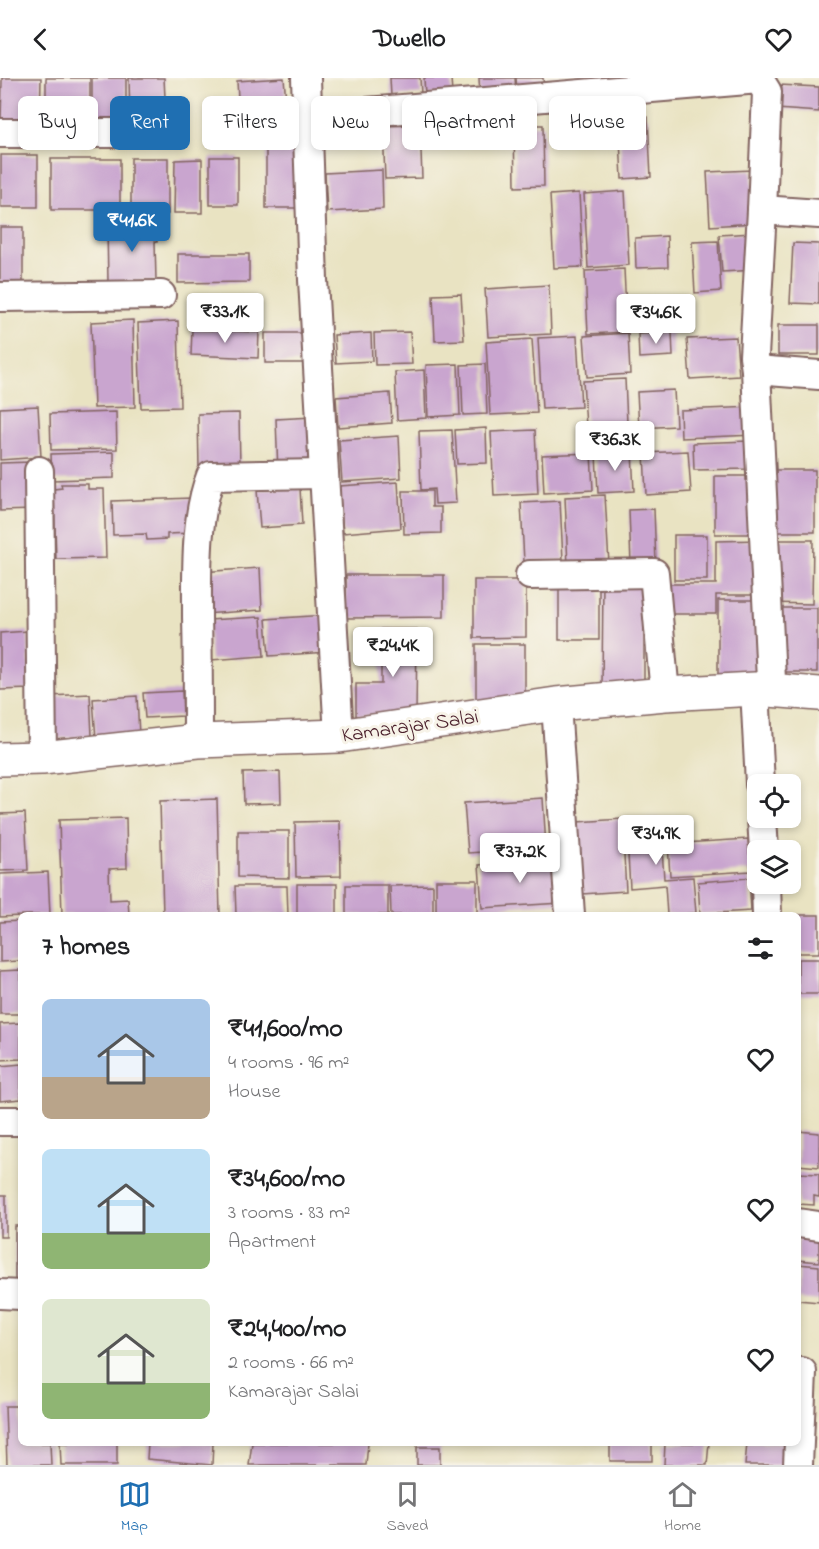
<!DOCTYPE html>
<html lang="en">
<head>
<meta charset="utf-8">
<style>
  :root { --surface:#fff; --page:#f6f6f6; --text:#202124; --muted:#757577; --line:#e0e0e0; --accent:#1f6fb2 }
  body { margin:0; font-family:"Indie Flower",sans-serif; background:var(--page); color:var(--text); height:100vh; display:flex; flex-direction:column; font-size:22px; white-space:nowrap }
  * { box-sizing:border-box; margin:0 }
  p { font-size:20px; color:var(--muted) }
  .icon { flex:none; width:33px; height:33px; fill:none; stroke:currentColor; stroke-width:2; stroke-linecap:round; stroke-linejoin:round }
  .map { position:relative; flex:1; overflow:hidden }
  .sheet { position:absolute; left:18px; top:834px; width:783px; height:534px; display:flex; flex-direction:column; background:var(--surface); border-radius:9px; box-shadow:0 3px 9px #0003 }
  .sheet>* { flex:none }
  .top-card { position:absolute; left:18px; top:18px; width:783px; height:54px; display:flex; gap:12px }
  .buttons { position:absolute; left:747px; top:696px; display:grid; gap:12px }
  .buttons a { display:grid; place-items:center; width:54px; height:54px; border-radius:9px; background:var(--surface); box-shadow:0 3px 9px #0003; font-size:30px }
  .price { position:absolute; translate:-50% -51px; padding:0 14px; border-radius:6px; background:#fff; color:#222; font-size:20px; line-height:39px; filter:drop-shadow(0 2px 3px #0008) }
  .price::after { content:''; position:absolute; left:50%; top:36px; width:18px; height:14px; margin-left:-9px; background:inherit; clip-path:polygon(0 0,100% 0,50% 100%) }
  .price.current { background:var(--accent); color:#fff }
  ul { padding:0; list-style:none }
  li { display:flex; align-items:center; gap:18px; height:150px; padding:0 24px }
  li span { display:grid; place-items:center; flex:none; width:168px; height:120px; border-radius:9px; color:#555 }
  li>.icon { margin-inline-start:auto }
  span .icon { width:72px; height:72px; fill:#fffc; stroke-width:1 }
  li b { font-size:26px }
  h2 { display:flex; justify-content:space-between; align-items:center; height:72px; padding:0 24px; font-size:26px }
  .tag { padding:0 21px; border-radius:9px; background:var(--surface); box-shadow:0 3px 9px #0003; font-size:21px; line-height:54px }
  .tag.current { background:var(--accent); color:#fff }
  header { display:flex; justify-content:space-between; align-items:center; height:78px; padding:0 24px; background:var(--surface); font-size:27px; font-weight:700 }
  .dock { display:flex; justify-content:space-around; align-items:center; height:84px; border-top:2px solid var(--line); background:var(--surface); font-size:16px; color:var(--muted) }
  .dock a { display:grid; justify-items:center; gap:3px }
  .dock .current { color:var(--accent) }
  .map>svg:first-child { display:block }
  .building { fill:#c9a5cf }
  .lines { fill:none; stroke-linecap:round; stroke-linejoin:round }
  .minor-casing { stroke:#826460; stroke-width:32 }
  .secondary-casing { stroke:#826460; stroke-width:36 }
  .minor { stroke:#fff; stroke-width:28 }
  .secondary { stroke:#fff; stroke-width:33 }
  .labels { text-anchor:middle; stroke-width:6; stroke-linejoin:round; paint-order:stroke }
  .street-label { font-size:21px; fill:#4a1f2b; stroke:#f7f3e8 }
</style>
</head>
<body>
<header><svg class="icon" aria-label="back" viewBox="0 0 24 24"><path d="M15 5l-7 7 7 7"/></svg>Dwello<svg class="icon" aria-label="heart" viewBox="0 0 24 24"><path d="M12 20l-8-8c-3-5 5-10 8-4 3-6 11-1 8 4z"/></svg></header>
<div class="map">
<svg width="819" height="1387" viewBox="0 0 819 1387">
  <rect width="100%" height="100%" fill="#f7f3e8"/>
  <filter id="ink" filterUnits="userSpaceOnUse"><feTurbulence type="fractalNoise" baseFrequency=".0167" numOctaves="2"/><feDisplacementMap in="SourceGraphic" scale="12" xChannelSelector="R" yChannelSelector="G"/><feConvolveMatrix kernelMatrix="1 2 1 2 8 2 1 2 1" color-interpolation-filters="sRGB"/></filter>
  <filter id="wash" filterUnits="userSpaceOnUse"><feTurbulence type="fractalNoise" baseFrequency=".008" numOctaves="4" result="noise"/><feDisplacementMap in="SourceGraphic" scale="24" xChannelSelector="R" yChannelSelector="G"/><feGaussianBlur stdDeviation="1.35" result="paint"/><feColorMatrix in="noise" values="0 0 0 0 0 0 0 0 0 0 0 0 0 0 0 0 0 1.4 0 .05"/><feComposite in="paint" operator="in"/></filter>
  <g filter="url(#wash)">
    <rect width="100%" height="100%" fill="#e9e3c2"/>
    <g id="blocks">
      <!-- building -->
      <g class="building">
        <path d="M 2,0 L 41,0 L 40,44 L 1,43 Z"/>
        <rect x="46" y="0" width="44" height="45"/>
        <path d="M 92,0 L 126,0 L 126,38 L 114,39 L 113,55 L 92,46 Z"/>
        <path d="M 129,0 L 164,0 L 166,40 L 130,41 Z"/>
        <path d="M 284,0 L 287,34 L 239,37 L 237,3 Z"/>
        <path d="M 390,0 L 420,0 L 421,16 L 391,18 Z"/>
        <path d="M 424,0 L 451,0 L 452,16 L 425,17 Z"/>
        <path d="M 479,0 L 515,0 L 516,14 L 480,17 Z"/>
        <path d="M 516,0 L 543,0 L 544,10 L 517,12 Z"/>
        <path d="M 779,7 L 819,9 L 819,34 L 777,31 Z"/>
        <path d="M 648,39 L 651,99 L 622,101 L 619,41 Z"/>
        <path d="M 420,47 L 422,100 L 385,101 L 383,48 Z"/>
        <path d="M 514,47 L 543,47 L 544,108 L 515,109 Z"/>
        <path d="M 266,70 L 301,70 L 300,130 L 266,130 Z"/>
        <rect x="1" y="77" width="37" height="52"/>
        <rect x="210" y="79" width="28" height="48"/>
        <rect x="131" y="80" width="37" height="56"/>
        <rect x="51" y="81" width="69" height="51"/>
        <path d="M 202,81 L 202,135 L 174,135 L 175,82 Z"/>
        <path d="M 382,92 L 383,131 L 327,134 L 325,95 Z"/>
        <path d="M 752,92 L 754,145 L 710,148 L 707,94 Z"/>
        <path d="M 625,113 L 629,187 L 588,190 L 584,116 Z"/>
        <path d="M 579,115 L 583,189 L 554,190 L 550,117 Z"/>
        <path d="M 157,146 L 157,164 L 155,164 L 156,203 L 108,204 L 107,147 Z"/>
        <rect x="0" y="149" width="23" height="62"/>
        <path d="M 753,155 L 755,192 L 722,194 L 719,157 Z"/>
        <path d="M 667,158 L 668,189 L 636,190 L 635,160 Z"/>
        <path d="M 718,163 L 721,213 L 695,215 L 692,164 Z"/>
        <path d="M 793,165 L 819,166 L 819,226 L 790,225 Z"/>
        <path d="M 178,176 L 249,176 L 249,204 L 178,205 Z"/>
        <path d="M 624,191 L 627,254 L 588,256 L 585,193 Z"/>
        <path d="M 549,207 L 551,256 L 488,259 L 485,211 Z"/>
        <path d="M 461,216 L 464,262 L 435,263 L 433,217 Z"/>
        <path d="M 133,242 L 135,329 L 94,330 L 91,244 Z"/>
        <path d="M 178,243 L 180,329 L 141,330 L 138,245 Z"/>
        <rect x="778" y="247" width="41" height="30"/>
        <path d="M 192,251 L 259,254 L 258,280 L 191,277 Z"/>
        <path d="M 410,254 L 412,286 L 375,287 L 374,255 Z"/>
        <path d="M 672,254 L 673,278 L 639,280 L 638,256 Z"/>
        <path d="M 265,255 L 308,255 L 309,285 L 265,285 Z"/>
        <path d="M 371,255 L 372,283 L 336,285 L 334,257 Z"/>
        <path d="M 628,255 L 630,296 L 587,299 L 584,258 Z"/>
        <path d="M 577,258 L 581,329 L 542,331 L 538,260 Z"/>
        <path d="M 736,259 L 739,298 L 690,301 L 687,261 Z"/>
        <path d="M 532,261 L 537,335 L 490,337 L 486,264 Z"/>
        <path d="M 458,286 L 460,337 L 428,339 L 426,287 Z"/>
        <path d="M 485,286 L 487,336 L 463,337 L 461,287 Z"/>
        <path d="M 424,292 L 426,340 L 397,342 L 395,294 Z"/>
        <path d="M 625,301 L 627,345 L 586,348 L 583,303 Z"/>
        <path d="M 674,312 L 676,348 L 639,350 L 637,314 Z"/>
        <path d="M 390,315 L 392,345 L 338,349 L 336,319 Z"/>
        <path d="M 38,328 L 41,379 L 0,382 L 0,330 Z"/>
        <path d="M 755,329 L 756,357 L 681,360 L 680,332 Z"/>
        <path d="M 116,334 L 117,371 L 51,372 L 50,336 Z"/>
        <path d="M 239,335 L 240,391 L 199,391 L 198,336 Z"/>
        <path d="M 313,339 L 316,394 L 278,395 L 276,341 Z"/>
        <path d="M 486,350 L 487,385 L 457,386 L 455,352 Z"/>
        <path d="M 452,352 L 456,425 L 435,426 L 434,411 L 421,412 L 419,353 Z"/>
        <path d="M 535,352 L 538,416 L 494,418 L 491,354 Z"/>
        <path d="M 399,358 L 401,400 L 342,404 L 339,362 Z"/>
        <path d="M 749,363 L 750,391 L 694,392 L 693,365 Z"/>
        <path d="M 688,373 L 691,414 L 646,417 L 644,375 Z"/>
        <path d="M 114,374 L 114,400 L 52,402 L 51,376 Z"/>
        <path d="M 632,374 L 634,413 L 598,415 L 596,376 Z"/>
        <path d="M 591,375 L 593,412 L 544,415 L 542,377 Z"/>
        <path d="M 32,384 L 33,432 L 0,433 L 0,385 Z"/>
        <rect x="767" y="392" width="48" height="62"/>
        <rect x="715" y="398" width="44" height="58"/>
        <path d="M 398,404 L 401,450 L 343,455 L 339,408 Z"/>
        <path d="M 61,406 L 88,406 L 88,411 L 104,411 L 106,480 L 56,481 L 54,411 L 62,410 Z"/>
        <path d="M 300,410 L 302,447 L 260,450 L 257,412 Z"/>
        <path d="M 403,413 L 432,413 L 432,429 L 441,429 L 441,455 L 404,456 Z"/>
        <path d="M 605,417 L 609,486 L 568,488 L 565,419 Z"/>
        <path d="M 191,420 L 192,455 L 167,456 L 167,461 L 147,462 L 146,456 L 113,457 L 112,423 Z"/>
        <path d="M 560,423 L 563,482 L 524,484 L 521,425 Z"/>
        <path d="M 654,431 L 656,486 L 631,487 L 629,432 Z"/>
        <rect x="674" y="457" width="33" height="45"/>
        <path d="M 762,462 L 762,517 L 716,517 L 716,536 L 660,536 L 660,506 L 716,506 L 716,463 Z"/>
        <path d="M 770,462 L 813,462 L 812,526 L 770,525 Z"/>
        <path d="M 260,490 L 262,532 L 203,536 L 200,494 Z"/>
        <path d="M 346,497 L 444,497 L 444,539 L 346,540 Z"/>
        <path d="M 603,498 L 644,498 L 644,611 L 602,611 Z"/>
        <path d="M 474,502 L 526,502 L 526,559 L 474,560 Z"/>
        <rect x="559" y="503" width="40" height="59"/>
        <rect x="718" y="522" width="47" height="75"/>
        <rect x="772" y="530" width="45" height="64"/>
        <path d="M 326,537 L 328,574 L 269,578 L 266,541 Z"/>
        <path d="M 261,539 L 264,578 L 211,582 L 208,542 Z"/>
        <path d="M 381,551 L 417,551 L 416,638 L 356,638 L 356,606 L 381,606 Z"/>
        <path d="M 28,553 L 30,611 L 0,612 L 0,555 Z"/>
        <rect x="476" y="566" width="49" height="64"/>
        <path d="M 182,613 L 183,638 L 145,640 L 143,615 Z"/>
        <path d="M 90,616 L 92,658 L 53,661 L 50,618 Z"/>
        <path d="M 137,618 L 139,658 L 96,661 L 93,621 Z"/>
        <path d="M 280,694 L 281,725 L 244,726 L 243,695 Z"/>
        <path d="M 543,720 L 546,770 L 468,775 L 464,725 Z"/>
        <path d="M 217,721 L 220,837 L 163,837 L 160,723 Z"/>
        <path d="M 25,735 L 28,792 L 0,793 L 0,736 Z"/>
        <path d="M 126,740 L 127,790 L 109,791 L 110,822 L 128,821 L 129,837 L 62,837 L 59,742 Z"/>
        <path d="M 660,740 L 664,801 L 693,799 L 696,835 L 667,837 L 665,807 L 630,810 L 626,743 Z"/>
        <path d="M 622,741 L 626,813 L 582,816 L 577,744 Z"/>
        <path d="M 340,743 L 341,798 L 296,799 L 295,744 Z"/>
        <path d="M 238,753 L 289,753 L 289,800 L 238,799 Z"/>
        <path d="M 748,761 L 751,793 L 670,798 L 668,766 Z"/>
        <path d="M 558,781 L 561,825 L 482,830 L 479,787 Z"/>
        <path d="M 48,794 L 50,837 L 21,837 L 21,838 L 0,839 L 0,796 Z"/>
        <path d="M 749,800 L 751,833 L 700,836 L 698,804 Z"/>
        <rect x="436" y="802" width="41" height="35"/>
        <rect x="297" y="806" width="40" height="31"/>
        <rect x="346" y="807" width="42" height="30"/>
        <path d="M 433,807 L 433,837 L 391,837 L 390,808 Z"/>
        <path d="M 235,808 L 287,808 L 288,837 L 236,837 Z"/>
        <rect x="798" y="837" width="21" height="38"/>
        <path d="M 21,843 L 21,883 L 0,884 L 0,844 Z"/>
        <rect x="798" y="881" width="21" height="35"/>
        <path d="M 21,892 L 21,936 L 0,936 L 0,893 Z"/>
        <path d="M 21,945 L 21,981 L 0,982 L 0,946 Z"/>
        <path d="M 21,986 L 21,1021 L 0,1023 L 0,988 Z"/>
        <path d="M 798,1053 L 819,1055 L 819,1089 L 798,1087 Z"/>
        <path d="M 798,1095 L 819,1096 L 819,1119 L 814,1118 L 814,1127 L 798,1126 Z"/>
        <rect x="0" y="1117" width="6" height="42"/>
        <rect x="15" y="1148" width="6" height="58"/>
        <path d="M 798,1153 L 819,1154 L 819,1184 L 798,1182 Z"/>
        <path d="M 798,1186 L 819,1188 L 819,1224 L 798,1222 Z"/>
        <path d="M 5,1328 L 21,1328 L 21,1365 L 50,1365 L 51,1387 L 7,1387 Z"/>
        <path d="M 60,1365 L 117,1365 L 117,1387 L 61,1387 Z"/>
        <path d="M 148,1365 L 213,1365 L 212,1387 L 147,1381 Z"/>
        <path d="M 252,1365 L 368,1365 L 366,1387 L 249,1387 Z"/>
        <rect x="610" y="1365" width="42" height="18"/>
        <path d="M 665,1365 L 709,1365 L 707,1387 L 664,1387 Z"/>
        <path d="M 747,1365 L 792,1365 L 791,1387 L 745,1387 Z"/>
        <rect x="417" y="1369" width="23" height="18"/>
      </g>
    </g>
  </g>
  <g filter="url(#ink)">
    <use href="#blocks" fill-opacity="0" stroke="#826460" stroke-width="1.5"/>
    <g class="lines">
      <!-- minor casing -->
      <g class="minor-casing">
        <g id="minor">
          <path d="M 306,0 L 313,202 L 339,658"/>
          <path d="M 308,39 L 759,1 L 767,14 L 762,132 L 754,278 L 756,292 L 771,602 L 768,613"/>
          <path d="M 0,55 L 113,55"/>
          <path d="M 762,132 L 819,136"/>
          <path d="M 0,219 L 161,217"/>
          <path d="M 756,292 L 819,297"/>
          <path d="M 39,393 L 42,680"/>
          <path d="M 530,497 L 654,495 L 665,616"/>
          <path d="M 755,611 L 760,706"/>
          <path d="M 556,626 L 570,837"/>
          <path d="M 198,663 C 198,621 198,580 197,539 C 197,496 195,438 211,398 L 324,396"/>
          <path d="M 762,740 L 764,772"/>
          <path d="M 766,806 L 767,837"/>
          <path d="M 0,1043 L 21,1043"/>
          <path d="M 798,1145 L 819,1148"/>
          <path d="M 0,1216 L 21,1217"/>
          <path d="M 798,1387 L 802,1294"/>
        </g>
      </g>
      <!-- secondary casing -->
      <g class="secondary-casing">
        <path id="secondary" d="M 0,681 L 42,680 L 198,663 L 339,658 L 556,626 L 665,616 L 755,611 L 819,616"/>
      </g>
      <!-- minor -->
      <use href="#minor" class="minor"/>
      <!-- secondary -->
      <use href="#secondary" class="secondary"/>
    </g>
  </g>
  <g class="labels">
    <!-- street labels -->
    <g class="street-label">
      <text transform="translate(410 647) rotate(-8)" y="7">Kamarajar Salai</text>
    </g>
  </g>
</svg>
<div class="buttons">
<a><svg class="icon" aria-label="locate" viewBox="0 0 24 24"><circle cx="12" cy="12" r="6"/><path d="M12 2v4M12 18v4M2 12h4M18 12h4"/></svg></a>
<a><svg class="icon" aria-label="layers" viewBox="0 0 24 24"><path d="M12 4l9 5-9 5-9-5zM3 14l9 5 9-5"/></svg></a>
</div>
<b class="price current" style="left:132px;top:175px">₹41.6K</b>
<b class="price" style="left:225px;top:266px">₹33.1K</b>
<b class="price" style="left:656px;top:267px">₹34.6K</b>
<b class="price" style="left:615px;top:394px">₹36.3K</b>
<b class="price" style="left:393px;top:600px">₹24.4K</b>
<b class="price" style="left:656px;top:788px">₹34.9K</b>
<b class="price" style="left:520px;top:806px">₹37.2K</b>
<div class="top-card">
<a class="tag">Buy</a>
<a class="tag current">Rent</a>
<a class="tag">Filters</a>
<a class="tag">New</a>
<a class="tag">Apartment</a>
<a class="tag">House</a>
</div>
<section class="sheet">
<h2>7 homes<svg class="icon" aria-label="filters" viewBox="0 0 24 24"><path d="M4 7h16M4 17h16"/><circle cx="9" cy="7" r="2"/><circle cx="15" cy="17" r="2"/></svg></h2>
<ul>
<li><span style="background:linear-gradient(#a9c7e8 65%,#b9a48a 0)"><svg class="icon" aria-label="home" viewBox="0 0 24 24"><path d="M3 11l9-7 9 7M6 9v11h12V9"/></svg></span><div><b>₹41,600/mo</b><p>4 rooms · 96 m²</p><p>House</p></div><svg class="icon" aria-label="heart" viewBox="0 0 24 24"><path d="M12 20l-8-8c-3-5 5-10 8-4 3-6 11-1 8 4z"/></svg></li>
<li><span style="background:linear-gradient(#bfe0f5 70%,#8fb573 0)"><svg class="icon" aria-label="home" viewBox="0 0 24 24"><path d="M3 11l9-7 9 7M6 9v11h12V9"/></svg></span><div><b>₹34,600/mo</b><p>3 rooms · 83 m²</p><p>Apartment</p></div><svg class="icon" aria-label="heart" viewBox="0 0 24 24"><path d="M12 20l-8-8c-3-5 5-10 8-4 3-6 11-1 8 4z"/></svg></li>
<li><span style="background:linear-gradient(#dfe7d0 70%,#8fb573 0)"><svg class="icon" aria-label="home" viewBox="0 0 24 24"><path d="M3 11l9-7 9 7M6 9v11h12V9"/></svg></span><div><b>₹24,400/mo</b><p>2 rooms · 66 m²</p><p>Kamarajar Salai</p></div><svg class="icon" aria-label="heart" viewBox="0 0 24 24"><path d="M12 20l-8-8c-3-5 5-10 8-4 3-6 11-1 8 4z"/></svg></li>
</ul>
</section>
</div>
<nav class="dock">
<a class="current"><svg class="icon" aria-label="map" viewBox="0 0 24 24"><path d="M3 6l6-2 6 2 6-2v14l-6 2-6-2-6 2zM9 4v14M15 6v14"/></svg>Map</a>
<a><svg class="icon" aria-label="saved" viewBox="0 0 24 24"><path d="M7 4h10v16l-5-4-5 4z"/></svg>Saved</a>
<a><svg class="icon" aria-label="home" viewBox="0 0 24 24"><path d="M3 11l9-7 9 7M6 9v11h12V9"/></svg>Home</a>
</nav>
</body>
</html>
